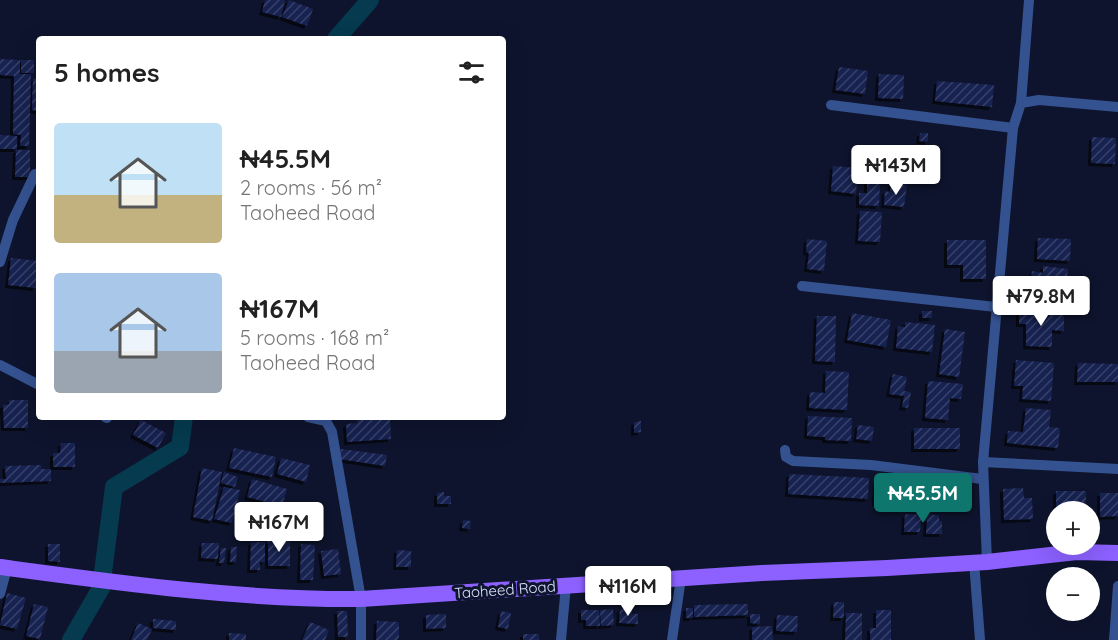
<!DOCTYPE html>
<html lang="en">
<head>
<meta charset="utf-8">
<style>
  :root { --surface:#fff; --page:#f2f2f2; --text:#222; --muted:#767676; --accent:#0f766e }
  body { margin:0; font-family:Quicksand,sans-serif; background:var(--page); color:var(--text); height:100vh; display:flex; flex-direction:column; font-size:22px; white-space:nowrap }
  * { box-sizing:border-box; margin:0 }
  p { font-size:20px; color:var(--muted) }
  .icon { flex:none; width:33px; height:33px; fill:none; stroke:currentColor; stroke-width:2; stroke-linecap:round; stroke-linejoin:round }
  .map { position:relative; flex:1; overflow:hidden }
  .details { position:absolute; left:36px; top:36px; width:470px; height:384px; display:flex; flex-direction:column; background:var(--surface); border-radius:6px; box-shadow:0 6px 24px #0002 }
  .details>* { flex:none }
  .tools { position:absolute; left:1046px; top:501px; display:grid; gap:12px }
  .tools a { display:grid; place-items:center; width:54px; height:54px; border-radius:50%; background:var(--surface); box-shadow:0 6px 24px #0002; font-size:30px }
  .price { position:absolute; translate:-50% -51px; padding:0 14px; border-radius:6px; background:#fff; color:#222; font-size:20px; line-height:39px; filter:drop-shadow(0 2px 3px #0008) }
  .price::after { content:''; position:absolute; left:50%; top:36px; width:18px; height:14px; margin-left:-9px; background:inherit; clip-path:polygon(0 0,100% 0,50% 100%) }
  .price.selected { background:var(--accent); color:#fff }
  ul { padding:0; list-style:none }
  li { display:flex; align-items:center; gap:18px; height:150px; padding:0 18px }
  li span { display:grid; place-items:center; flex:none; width:168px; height:120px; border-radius:6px; color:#555 }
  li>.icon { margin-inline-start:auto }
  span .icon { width:72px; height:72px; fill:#fffc; stroke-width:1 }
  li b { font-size:26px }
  h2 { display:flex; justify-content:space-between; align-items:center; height:72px; padding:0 18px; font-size:26px }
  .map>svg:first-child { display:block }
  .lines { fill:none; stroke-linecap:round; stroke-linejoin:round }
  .river { stroke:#053a4f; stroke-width:18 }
  .building { fill:url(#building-hatch); filter:url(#shadow) }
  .street { stroke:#355290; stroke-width:10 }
  .primary { stroke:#8c61ff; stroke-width:16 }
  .labels { text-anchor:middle; stroke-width:6; stroke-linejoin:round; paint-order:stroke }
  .street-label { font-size:15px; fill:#dae3ff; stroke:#0e142d }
</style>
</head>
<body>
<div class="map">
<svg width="1118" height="640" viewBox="0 0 1118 640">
  <defs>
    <pattern id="building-hatch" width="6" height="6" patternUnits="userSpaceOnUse" patternTransform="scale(1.5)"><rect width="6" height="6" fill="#192150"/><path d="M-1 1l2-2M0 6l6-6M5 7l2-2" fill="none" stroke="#3a416a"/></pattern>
    <filter id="shadow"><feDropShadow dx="-3" dy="3" stdDeviation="0" flood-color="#0009"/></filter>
  </defs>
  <rect width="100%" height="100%" fill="#0e142d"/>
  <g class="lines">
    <!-- river -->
    <g class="river">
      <path d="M 336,39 L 370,0"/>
      <path d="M 71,640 L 101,588 L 114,487 L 180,447 L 184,417"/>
    </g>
  </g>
  <!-- building -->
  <g class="building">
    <path d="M 265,0 L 285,0 L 281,17 L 262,12 Z"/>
    <path d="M 289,0 L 313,9 L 307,26 L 282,17 Z"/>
    <path d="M 0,59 L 20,60 L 20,74 L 31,74 L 29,146 L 20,146 L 21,135 L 13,134 L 14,76 L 0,75 Z"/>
    <rect x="21" y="60" width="13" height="13"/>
    <path d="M 839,67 L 868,71 L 865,94 L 835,90 Z"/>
    <path d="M 879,74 L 904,75 L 903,99 L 878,98 Z"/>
    <path d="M 33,78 L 39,79 L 39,111 L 32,110 Z"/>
    <path d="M 937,81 L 994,85 L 992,107 L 935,101 Z"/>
    <path d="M 920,133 L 928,133 L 928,142 L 919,141 Z"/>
    <path d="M 0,135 L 17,136 L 17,149 L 0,149 Z"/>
    <path d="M 1092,137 L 1116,138 L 1115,164 L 1091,163 Z"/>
    <rect x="874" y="148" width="10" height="7"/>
    <path d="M 16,150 L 30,150 L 30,177 L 15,177 Z"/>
    <rect x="877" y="161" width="8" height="16"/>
    <path d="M 833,166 L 858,168 L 856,194 L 831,191 Z"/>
    <path d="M 867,181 L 880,182 L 879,206 L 859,205 L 859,193 L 867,193 Z"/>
    <path d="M 891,183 L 907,185 L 904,207 L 884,205 L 885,191 L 890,192 Z"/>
    <path d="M 860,211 L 882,212 L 880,242 L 858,241 Z"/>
    <path d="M 1038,238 L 1071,239 L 1070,261 L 1037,259 Z"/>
    <path d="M 807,239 L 827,241 L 824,271 L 807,269 L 809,253 L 806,252 Z"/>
    <path d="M 947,240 L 986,240 L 986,279 L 963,279 L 963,265 L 947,265 Z"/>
    <path d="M 11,258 L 39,261 L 36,288 L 8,285 Z"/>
    <path d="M 1043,266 L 1068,269 L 1064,303 L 1019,298 L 1020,289 L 1030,290 L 1032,271 L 1043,273 Z"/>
    <rect x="922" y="311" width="10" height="7"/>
    <path d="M 1019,311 L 1064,312 L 1064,331 L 1052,330 L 1052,347 L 1026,346 L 1026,324 L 1019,324 Z"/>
    <path d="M 852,313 L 891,320 L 886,347 L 847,340 Z"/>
    <path d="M 817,316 L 836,316 L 835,362 L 815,361 Z"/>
    <path d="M 905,322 L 935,325 L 932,352 L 896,348 L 898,326 L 905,327 Z"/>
    <path d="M 945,329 L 965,332 L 959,377 L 939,374 Z"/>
    <path d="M 1016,360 L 1054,363 L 1051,401 L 1022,399 L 1023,386 L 1014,386 Z"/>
    <path d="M 1078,363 L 1118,364 L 1118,382 L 1077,382 Z"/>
    <path d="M 826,371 L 849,372 L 847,410 L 809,408 L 810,392 L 825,393 Z"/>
    <path d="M 893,374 L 907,377 L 904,391 L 911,392 L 908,408 L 902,407 L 904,396 L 889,394 Z"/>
    <path d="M 928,381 L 963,384 L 961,399 L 950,398 L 948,420 L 925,418 Z"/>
    <path d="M 9,400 L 28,400 L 28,428 L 4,428 L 3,405 L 9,404 Z"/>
    <path d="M 1026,408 L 1051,410 L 1049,427 L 1060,428 L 1058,448 L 1007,443 L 1008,431 L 1023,432 Z"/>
    <path d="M 808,416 L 852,418 L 851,441 L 825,440 L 825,437 L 807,436 Z"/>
    <path d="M 390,418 L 391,439 L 347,442 L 346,424 L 357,423 L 357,420 Z"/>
    <path d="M 141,420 L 166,433 L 158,448 L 133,435 Z"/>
    <path d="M 641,421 L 641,432 L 634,433 L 634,422 Z"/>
    <path d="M 858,425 L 874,427 L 872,441 L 856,439 Z"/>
    <rect x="914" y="428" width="46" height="21"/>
    <path d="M 61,443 L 75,443 L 75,467 L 53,467 L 53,453 L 60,453 Z"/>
    <path d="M 234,448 L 276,457 L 272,477 L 229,468 Z"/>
    <path d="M 341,449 L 387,455 L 385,466 L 339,459 Z"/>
    <path d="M 281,458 L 310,465 L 306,482 L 277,474 Z"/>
    <path d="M 41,465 L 41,469 L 51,469 L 51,481 L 0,483 L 0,479 L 6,479 L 5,466 Z"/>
    <path d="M 202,468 L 222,472 L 212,521 L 193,517 Z"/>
    <path d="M 224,472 L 238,477 L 235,487 L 221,483 Z"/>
    <path d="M 789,474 L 869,478 L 868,499 L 788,494 Z"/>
    <path d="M 252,479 L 287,489 L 282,506 L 247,497 Z"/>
    <path d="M 876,481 L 954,487 L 952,509 L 875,503 Z"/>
    <path d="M 224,487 L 240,490 L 232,523 L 214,519 Z"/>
    <path d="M 1023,488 L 1024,498 L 1032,498 L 1033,519 L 1004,520 L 1003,489 Z"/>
    <rect x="1056" y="491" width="30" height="21"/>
    <path d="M 444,492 L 444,496 L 451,496 L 451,504 L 437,504 L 437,493 Z"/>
    <path d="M 1100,493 L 1118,493 L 1118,516 L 1100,517 Z"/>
    <path d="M 299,503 L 313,505 L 312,509 L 319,510 L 317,528 L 296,526 Z"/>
    <path d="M 274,506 L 293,507 L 290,536 L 274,535 Z"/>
    <path d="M 905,514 L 939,515 L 939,521 L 942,521 L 942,534 L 926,534 L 927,521 L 921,521 L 920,532 L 904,532 Z"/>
    <path d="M 463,520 L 471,521 L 470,529 L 462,528 Z"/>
    <rect x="268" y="541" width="22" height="25"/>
    <path d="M 251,542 L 265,542 L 265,562 L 260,562 L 260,570 L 250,570 Z"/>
    <path d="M 202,543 L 219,543 L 218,559 L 201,558 Z"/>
    <path d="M 48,544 L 60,544 L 60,562 L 48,561 Z"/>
    <path d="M 301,544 L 315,545 L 313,580 L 300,580 Z"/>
    <path d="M 231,547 L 237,547 L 236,562 L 230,562 Z"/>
    <path d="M 221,548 L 226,548 L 224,563 L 219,563 Z"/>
    <path d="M 338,549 L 341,574 L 324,576 L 321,551 Z"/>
    <path d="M 397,550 L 411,551 L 411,567 L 396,567 Z"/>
    <path d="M 7,593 L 26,598 L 17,629 L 0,625 Z"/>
    <path d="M 834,602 L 844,602 L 844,618 L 833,618 Z"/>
    <path d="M 34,604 L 48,607 L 40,639 L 26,636 Z"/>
    <path d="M 748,604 L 748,615 L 694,617 L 694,605 Z"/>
    <rect x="686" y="608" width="7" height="10"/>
    <path d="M 613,609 L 614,625 L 601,626 L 600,610 Z"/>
    <path d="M 620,609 L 632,609 L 632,614 L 638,614 L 638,624 L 619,623 Z"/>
    <path d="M 581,610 L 599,610 L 600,626 L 586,626 L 586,620 L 581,620 Z"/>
    <path d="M 876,610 L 891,610 L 891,640 L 870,640 L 870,628 L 876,628 Z"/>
    <path d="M 337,611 L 347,611 L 348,637 L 338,637 Z"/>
    <path d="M 501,611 L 511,613 L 508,629 L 498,627 Z"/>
    <path d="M 846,613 L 862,613 L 862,640 L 845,640 Z"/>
    <path d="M 446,614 L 446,628 L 426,629 L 426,615 Z"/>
    <path d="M 750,614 L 760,614 L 760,624 L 750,623 Z"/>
    <path d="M 777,615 L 798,616 L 797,632 L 776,631 Z"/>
    <path d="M 153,619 L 176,621 L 176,630 L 153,628 Z"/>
    <path d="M 377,621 L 399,622 L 399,637 L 397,640 L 376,640 Z"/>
    <path d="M 310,622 L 329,630 L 325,640 L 302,640 Z"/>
    <path d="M 138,623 L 152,629 L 147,640 L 131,640 Z"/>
    <path d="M 772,626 L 773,640 L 752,640 L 752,627 Z"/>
    <path d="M 229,633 L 246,634 L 246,640 L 229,640 Z"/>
    <rect x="523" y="634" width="16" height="6"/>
  </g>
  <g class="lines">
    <!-- street -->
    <g class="street">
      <path d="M 1021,103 L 1029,0"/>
      <path d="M 831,105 L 1013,128"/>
      <path d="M 0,262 L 13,220 L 35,174"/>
      <path d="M 802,286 L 996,307"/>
      <path d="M 0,365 L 39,385"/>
      <path d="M 105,417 L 107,418"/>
      <path d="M 308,417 L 326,421 L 332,432 L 361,599 L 361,640"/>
      <path d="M 785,450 L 786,457 L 793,461 L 871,465 L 982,479"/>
      <path d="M 983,462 L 1118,469"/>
      <path d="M 974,562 L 980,640"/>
      <path d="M 987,562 L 983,462 L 1013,128 L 1021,103 L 1039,100 L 1118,107"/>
      <path d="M 0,594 L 7,568"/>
      <path d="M 561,640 L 566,585"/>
      <path d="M 672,640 L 681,578"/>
      <path d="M 1114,640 L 1118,586"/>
    </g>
    <!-- primary -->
    <path class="primary" d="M 0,567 C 119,583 240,600 361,599 L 762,573 L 887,568 L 987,562 L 1077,552 L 1118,553"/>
  </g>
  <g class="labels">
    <!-- street labels -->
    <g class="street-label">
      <text transform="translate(505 590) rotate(-4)" y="5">Taoheed Road</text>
    </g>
  </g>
</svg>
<div class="tools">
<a>+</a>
<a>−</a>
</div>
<b class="price" style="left:896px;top:196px">₦143M</b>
<b class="price" style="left:1041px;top:327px">₦79.8M</b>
<b class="price selected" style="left:923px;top:524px">₦45.5M</b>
<b class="price" style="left:279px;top:553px">₦167M</b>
<b class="price" style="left:628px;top:617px">₦116M</b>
<section class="details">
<h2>5 homes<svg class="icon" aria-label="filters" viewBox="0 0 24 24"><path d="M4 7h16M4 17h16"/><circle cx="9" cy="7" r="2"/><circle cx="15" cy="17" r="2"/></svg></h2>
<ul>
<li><span style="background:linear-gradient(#bfe0f5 60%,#c2b280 0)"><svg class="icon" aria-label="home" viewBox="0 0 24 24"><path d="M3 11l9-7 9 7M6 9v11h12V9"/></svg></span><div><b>₦45.5M</b><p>2 rooms · 56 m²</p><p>Taoheed Road</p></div></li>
<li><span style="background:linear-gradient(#a9c7e8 65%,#9aa5b1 0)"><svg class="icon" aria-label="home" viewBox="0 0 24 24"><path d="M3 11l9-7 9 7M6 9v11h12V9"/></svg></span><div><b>₦167M</b><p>5 rooms · 168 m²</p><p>Taoheed Road</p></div></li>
</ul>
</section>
</div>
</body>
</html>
